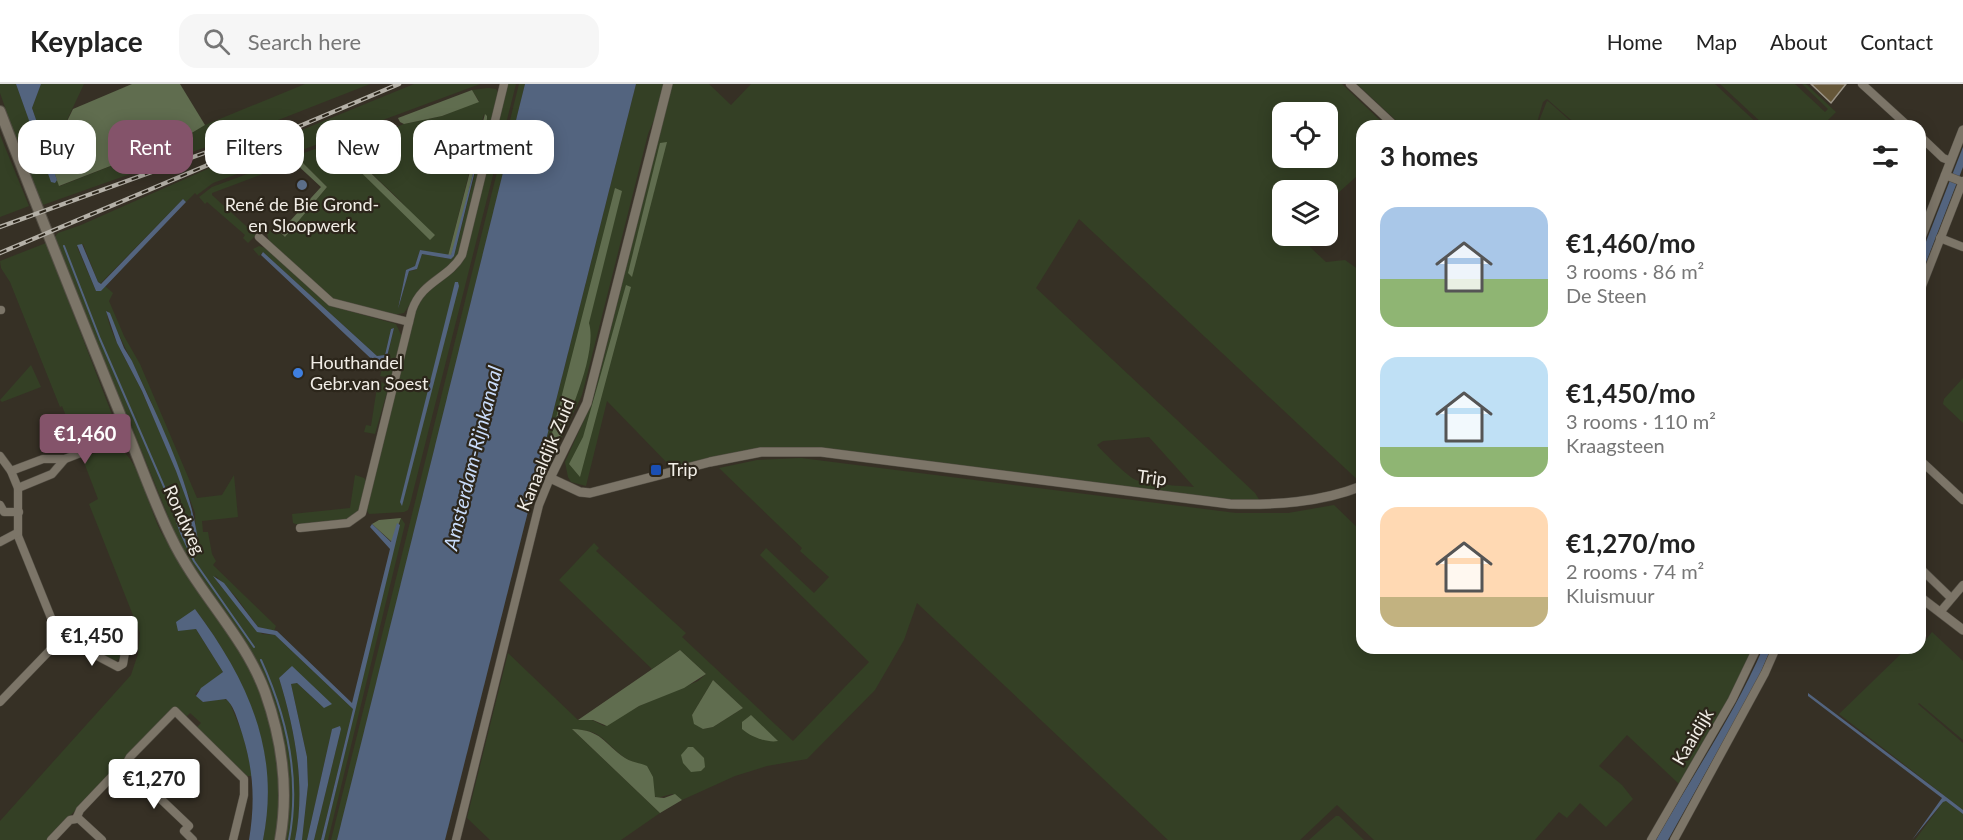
<!DOCTYPE html>
<html lang="en">
<head>
<meta charset="utf-8">
<style>
  :root { --surface:#fff; --page:#f6f6f6; --text:#222; --muted:#767676; --line:#e0e0e0; --accent:#84536a }
  body { margin:0; font-family:Lato,sans-serif; background:var(--page); color:var(--text); height:100vh; display:flex; flex-direction:column; font-size:22px; white-space:nowrap }
  * { box-sizing:border-box; margin:0 }
  p { font-size:20px; color:var(--muted) }
  .icon { flex:none; width:33px; height:33px; fill:none; stroke:currentColor; stroke-width:2; stroke-linecap:round; stroke-linejoin:round }
  .map { position:relative; flex:1; overflow:hidden }
  .details { position:absolute; left:1356px; top:36px; width:570px; height:534px; display:flex; flex-direction:column; background:var(--surface); border-radius:18px; box-shadow:0 3px 15px #0003 }
  .details>* { flex:none }
  .guide { position:absolute; left:18px; top:36px; width:570px; height:54px; display:flex; gap:12px }
  .tools { position:absolute; left:1272px; top:18px; display:grid; gap:12px }
  .tools a { display:grid; place-items:center; width:66px; height:66px; border-radius:12px; background:var(--surface); box-shadow:0 3px 15px #0003; font-size:30px }
  .price { position:absolute; translate:-50% -51px; padding:0 14px; border-radius:6px; background:#fff; color:#222; font-size:20px; line-height:39px; filter:drop-shadow(0 2px 3px #0008) }
  .price::after { content:''; position:absolute; left:50%; top:36px; width:18px; height:14px; margin-left:-9px; background:inherit; clip-path:polygon(0 0,100% 0,50% 100%) }
  .price.current { background:var(--accent); color:#fff }
  ul { padding:0; list-style:none }
  li { display:flex; align-items:center; gap:18px; height:150px; padding:0 24px }
  li span { display:grid; place-items:center; flex:none; width:168px; height:120px; border-radius:18px; color:#555 }
  li>.icon { margin-inline-start:auto }
  span .icon { width:72px; height:72px; fill:#fffc; stroke-width:1 }
  li b { font-size:26px }
  h2 { display:flex; justify-content:space-between; align-items:center; height:72px; padding:0 24px; font-size:26px }
  .pill { padding:0 21px; border-radius:18px; background:var(--surface); box-shadow:0 3px 15px #0003; font-size:21px; line-height:54px }
  .pill.current { background:var(--accent); color:#fff }
  header { display:flex; align-items:center; gap:36px; box-sizing:border-box; height:84px; padding:0 30px; background:var(--surface); border-bottom:2px solid var(--line) }
  header strong { font-size:28px }
  nav { display:flex; gap:33px; margin-inline-start:auto; font-size:21px }
  .search { width:420px; height:54px; background:var(--page); display:flex; align-items:center; gap:15px; box-sizing:border-box; padding:0 21px; border-radius:18px; color:var(--muted); font-size:22px }
  .map>svg:first-child { display:block }
  .green { fill:#344025; fill-rule:evenodd }
  .forest { fill:#606d4f }
  .water { fill:#53647f }
  .lines { fill:none; stroke-linecap:round; stroke-linejoin:round }
  .stream { stroke:#53647f; stroke-width:2 }
  .building { fill:#665739; stroke:#9a9386; stroke-width:1.5 }
  .minor-casing { stroke:#544f45; stroke-width:9 }
  .tertiary-casing { stroke:#544f45; stroke-width:10 }
  .secondary-casing { stroke:#544f45; stroke-width:12 }
  .minor { stroke:#7c7568; stroke-width:8 }
  .tertiary { stroke:#7c7568; stroke-width:9 }
  .secondary { stroke:#7c7568; stroke-width:10 }
  .rail-casing { stroke:#b4b0a7; stroke-width:4.5 }
  .rail { stroke:#2c261b; stroke-width:2; stroke-dasharray:7; stroke-linecap:butt }
  .service-dot { fill:#5c6f8a; stroke:#2c261b; stroke-width:2 }
  .shop-dot { fill:#3f7fe0; stroke:#2c261b; stroke-width:2 }
  .transit-dot { fill:#1a4fb4; stroke:#2c261b; stroke-width:2 }
  .labels { text-anchor:middle; stroke-width:4.5; stroke-linejoin:round; paint-order:stroke }
  .poi-label { font-size:18px; fill:#f1ede6; stroke:#2c261b; text-anchor:start }
  .street-label { font-size:18px; fill:#f1ede6; stroke:#2c261b }
  .water-label { font-size:20px; font-style:italic; fill:#c9dcfa; stroke:#2c261b }
</style>
</head>
<body>
<header>
<strong>Keyplace</strong>
<div class="search"><svg class="icon" aria-label="search" viewBox="0 0 24 24"><circle cx="10" cy="10" r="6"/><path d="M15 15l6 6"/></svg>Search here</div>
<nav><a>Home</a><a>Map</a><a>About</a><a>Contact</a></nav>
</header>
<div class="map">
<svg width="1963" height="756" viewBox="0 0 1963 756">
  <rect width="100%" height="100%" fill="#363025"/>
  <!-- green -->
  <g class="green">
    <path d="M 0,0 L 16,0 L 31,41 L 60,102 L 185,53 L 205,41 L 305,0 L 370,0 L 240,51 L 40,122 L 0,9 Z"/>
    <path d="M 41,0 L 84,0 L 49,74 L 32,24 Z"/>
    <path d="M 414,0 L 480,0 L 213,99 L 197,111 L 195,109 L 186,118 L 183,115 L 101,199 L 98,198 L 83,160 L 77,163 L 96,207 L 101,207 L 105,202 L 113,209 L 109,217 L 124,252 L 140,280 L 197,414 L 222,411 L 234,391 L 238,433 L 202,437 L 203,448 L 208,448 L 212,470 L 216,477 L 213,481 L 276,542 L 274,547 L 258,543 L 236,513 L 215,491 L 218,499 L 262,550 L 275,551 L 353,625 L 321,756 L 314,756 L 341,645 L 332,645 L 307,756 L 302,756 L 308,701 L 307,673 L 291,600 L 297,599 L 324,624 L 292,583 L 279,594 C 295,646 306,702 295,756 L 282,756 L 283,748 L 274,628 L 176,452 L 129,336 L 102,277 L 54,154 L 58,149 L 81,141 L 221,79 ZM 107,226 L 149,313 L 182,394 L 195,429 L 196,456 L 200,465 C 187,448 195,440 189,421 C 176,384 159,346 143,310 C 135,290 105,244 107,226 Z"/>
    <path d="M 508,0 L 516,0 L 410,420 L 408,426 L 404,428 L 369,430 L 366,425 L 416,224 L 424,209 L 455,187 L 465,174 Z"/>
    <path d="M 519,0 L 525,0 L 337,756 L 331,756 Z"/>
    <path d="M 636,0 L 664,0 L 656,31 L 648,50 L 582,311 L 530,420 Z"/>
    <path d="M 672,0 L 709,0 L 731,21 L 751,0 L 1342,0 L 1386,42 L 1362,42 L 1362,91 L 1357,92 L 1328,118 L 1328,106 L 1282,106 L 1282,152 L 1307,152 L 1310,163 L 1326,178 L 1345,176 L 1362,188 L 1362,400 L 1079,135 L 1036,204 L 1255,409 L 1260,417 L 1240,417 L 812,364 L 769,364 L 672,384 L 607,317 L 586,402 L 571,398 L 568,393 L 565,378 L 593,316 ZM 1282,28 L 1328,28 L 1328,74 L 1282,74 ZM 1149,353 L 1194,403 C 1181,402 1147,400 1136,396 C 1128,393 1103,368 1097,361 L 1103,357 Z"/>
    <path d="M 1357,0 L 1715,0 L 1760,42 L 1578,42 L 1547,15 L 1543,18 L 1536,42 L 1402,42 Z"/>
    <path d="M 1720,0 L 1795,0 L 1825,28 L 1828,25 L 1802,0 L 1806,0 L 1836,28 L 1822,42 L 1765,42 Z"/>
    <path d="M 488,4 L 496,5 L 498,8 L 458,171 L 446,185 L 420,205 L 404,229 L 394,231 L 340,218 L 331,214 L 269,157 L 267,150 L 272,144 L 285,153 L 327,103 L 300,76 L 212,109 L 212,111 L 256,151 L 248,159 L 243,154 L 245,151 L 207,118 L 205,120 L 199,113 L 212,103 L 331,59 L 406,122 L 351,70 L 357,59 L 404,40 L 442,32 L 479,17 L 472,6 ZM 484,30 L 487,43 L 454,172 L 451,175 L 422,170 L 416,186 L 409,187 L 398,225 L 406,186 L 415,182 L 420,166 L 448,172 Z"/>
    <path d="M 1547,17 L 1549,18 L 1576,42 L 1537,42 Z"/>
    <path d="M 0,51 L 29,122 L 0,133 Z"/>
    <path d="M 46,159 L 116,341 L 112,349 L 79,364 L 62,322 L 60,323 L 10,198 L 1,184 L 0,177 Z"/>
    <path d="M 259,162 L 265,164 L 331,222 L 396,240 L 402,253 L 391,294 L 380,292 L 382,285 L 385,283 L 394,244 L 391,245 L 385,271 L 377,272 L 263,168 L 259,172 L 253,165 Z"/>
    <path d="M 31,281 L 41,303 L 2,318 L 0,316 Z"/>
    <path d="M 1963,294 L 1963,339 L 1943,320 L 1944,315 Z"/>
    <path d="M 378,297 L 389,301 L 375,350 L 364,348 L 366,341 L 371,342 Z"/>
    <path d="M 113,364 L 121,365 C 140,380 149,424 160,446 C 181,484 207,517 231,552 C 271,613 285,684 276,756 L 263,756 C 280,667 247,595 195,525 L 178,546 L 196,545 L 223,588 L 195,610 L 203,618 L 224,615 L 229,617 L 243,651 L 253,692 L 247,692 L 196,644 L 201,639 L 190,629 L 186,633 L 174,623 L 47,756 L 0,756 L 0,737 L 131,591 L 138,570 L 140,549 L 89,420 L 98,415 L 82,373 Z"/>
    <path d="M 801,374 L 1236,429 L 1288,429 L 1334,421 L 1362,448 L 1362,564 L 1747,564 L 1752,568 L 1721,630 L 1679,700 L 1627,651 L 1599,682 L 1622,701 L 1633,715 L 1606,743 L 1580,719 L 1567,734 L 1559,728 L 1535,756 L 1374,756 L 1337,721 L 1300,756 L 1168,756 L 917,519 L 904,556 L 875,606 L 807,675 L 767,682 L 735,692 L 682,716 L 672,710 L 657,714 L 654,711 L 647,683 C 640,680 631,678 625,674 C 604,659 601,644 573,646 L 660,729 L 621,756 L 490,756 L 467,734 L 508,569 L 578,636 L 592,636 L 604,642 L 639,622 L 698,597 L 706,590 L 680,566 L 652,585 L 559,496 L 594,459 L 599,464 L 596,467 L 686,549 L 682,553 L 793,657 L 869,578 L 760,471 L 766,464 L 814,509 L 829,493 L 800,467 L 802,464 L 719,384 L 757,376 ZM 713,596 L 743,624 L 713,643 L 703,645 L 692,631 Z"/>
    <path d="M 355,391 L 364,394 L 367,398 C 365,406 363,417 359,425 C 349,442 318,440 301,442 L 293,439 L 292,430 L 350,424 Z"/>
    <path d="M 401,434 L 405,440 L 328,756 L 324,756 Z"/>
    <path d="M 1932,548 L 1963,577 L 1963,656 L 1919,619 L 1918,620 L 1963,659 L 1963,726 L 1839,630 L 1905,566 L 1915,569 Z"/>
    <path d="M 117,555 L 122,561 L 120,574 L 115,577 L 87,562 L 88,558 Z"/>
    <path d="M 1946,717 L 1963,730 L 1963,756 L 1915,756 L 1943,718 Z"/>
    <path d="M 1336,732 L 1339,732 L 1364,756 L 1309,756 Z"/>
  </g>
  <!-- forest -->
  <g class="forest">
    <path d="M 132,0 L 180,0 L 205,41 L 185,53 L 59,102 L 49,74 L 73,25 Z"/>
    <path d="M 472,6 L 479,18 L 442,32 L 404,40 L 400,38 L 398,34 Z"/>
    <path d="M 485,30 L 487,32 L 487,35 L 457,153 L 451,172 L 448,172 Z"/>
    <path d="M 387,38 L 391,46 L 357,58 L 351,70 L 435,151 L 430,156 L 331,59 Z"/>
    <path d="M 667,58 L 632,193 L 628,189 L 660,59 Z"/>
    <path d="M 300,76 L 327,103 L 285,153 L 280,148 L 321,103 L 294,78 Z"/>
    <path d="M 615,104 L 622,107 L 589,239 C 598,270 566,339 553,370 L 547,369 Z"/>
    <path d="M 626,201 L 631,203 L 580,393 L 569,380 L 583,353 Z"/>
    <path d="M 401,434 L 392,458 L 372,440 L 379,436 Z"/>
    <path d="M 680,566 L 706,590 L 684,604 L 639,622 L 607,642 L 593,636 L 578,636 Z"/>
    <path d="M 713,596 L 743,624 L 713,643 L 703,645 L 694,640 L 692,631 Z"/>
    <path d="M 751,631 L 778,657 C 767,659 751,653 742,645 L 742,638 Z"/>
    <path d="M 572,645 C 602,646 603,659 625,674 C 631,678 640,679 647,682 L 653,693 L 655,713 L 664,714 L 675,710 L 682,716 L 660,729 Z"/>
    <path d="M 688,663 L 693,663 L 704,674 L 705,683 L 701,687 L 691,688 L 683,679 L 681,671 Z"/>
  </g>
  <!-- water -->
  <g class="water">
    <path d="M 16,0 L 41,0 L 32,24 L 57,96 L 55,99 L 51,98 Z"/>
    <path d="M 525,0 L 636,0 L 445,756 L 337,756 Z"/>
    <path d="M 486,42 L 454,172 L 451,175 L 422,170 L 417,185 L 409,187 L 398,225 L 406,186 L 415,182 L 420,166 L 451,171 Z"/>
    <circle cx="72" cy="69" r="14"/>
    <path d="M 1963,63 L 1963,83 L 1920,194 L 1920,173 Z"/>
    <path d="M 183,115 L 186,118 L 101,207 L 96,207 L 77,161 L 82,160 L 98,198 L 101,200 Z"/>
    <path d="M 263,168 L 377,272 L 385,271 L 391,245 L 394,244 L 384,285 L 382,285 L 261,171 Z"/>
    <path d="M 455,198 L 458,198 L 459,202 L 402,422 L 400,418 Z"/>
    <path d="M 106,227 L 110,229 L 124,264 L 132,277 C 159,337 193,401 199,466 L 192,454 L 191,428 L 176,387 L 142,307 L 117,259 Z"/>
    <path d="M 397,439 L 400,441 L 324,756 L 321,756 L 353,625 L 275,551 L 257,548 L 213,492 L 224,499 L 258,543 L 277,547 L 352,619 L 390,465 L 370,443 L 372,440 L 391,458 Z"/>
    <path d="M 195,525 C 247,595 281,666 263,756 L 249,756 C 256,713 253,681 239,640 C 236,631 233,621 226,615 L 203,618 L 196,612 L 201,604 L 223,588 L 196,545 L 178,547 L 176,538 Z"/>
    <path d="M 1763,564 L 1771,564 L 1758,595 L 1668,756 L 1656,756 C 1692,692 1734,631 1763,564 Z"/>
    <path d="M 292,582 L 332,620 L 324,624 L 297,599 L 291,600 L 307,673 L 308,701 L 302,756 L 295,756 C 306,702 295,646 279,594 Z"/>
    <path d="M 1808,609 L 1946,713 L 1963,726 L 1963,730 L 1946,717 L 1943,718 L 1912,756 L 1942,714 L 1808,612 Z"/>
    <path d="M 340,642 L 341,645 L 314,756 L 307,756 L 332,645 Z"/>
  </g>
  <g class="lines">
    <!-- stream -->
    <g class="stream">
      <path d="M 64,162 L 100,255 L 168,412 L 181,449 L 194,477 L 254,563"/>
      <path d="M 261,576 C 287,633 301,693 289,756"/>
    </g>
  </g>
  <!-- building -->
  <path class="building" d="M 1811,0 L 1846,0 L 1831,19 Z"/>
  <g class="lines">
    <!-- minor casing -->
    <g class="minor-casing">
      <g id="minor">
        <path d="M 1350,0 L 1395,42"/>
        <path d="M 1862,0 L 1908,42"/>
        <path d="M 1920,52 L 1943,74 L 1951,77"/>
        <path d="M 1945,91 L 1963,98"/>
        <path d="M 259,153 L 331,218 L 409,238"/>
        <path d="M 1940,154 L 1963,163"/>
        <path d="M 1920,207 L 1963,97"/>
        <path d="M 0,226 L 1,226"/>
        <path d="M 0,372 L 11,387 L 18,404 L 18,452 L 58,551 L 54,562 L 0,618"/>
        <path d="M 1920,376 L 1963,416"/>
        <path d="M 11,387 L 43,375 L 65,375 L 129,350"/>
        <path d="M 18,404 L 52,390 L 65,375"/>
        <path d="M 0,421 L 4,428 L 19,428"/>
        <path d="M 300,444 L 348,439 L 362,429 L 412,226 C 422,197 448,195 462,171 L 504,0"/>
        <path d="M 0,458 L 17,449"/>
        <path d="M 1920,484 L 1951,514"/>
        <path d="M 1941,527 L 1963,501"/>
        <path d="M 124,552 L 127,556 L 123,580 L 118,583 L 86,566 L 82,560 L 88,555 Z"/>
        <path d="M 57,555 L 82,560"/>
        <path d="M 126,682 L 189,742 L 184,747 L 193,756"/>
        <path d="M 77,733 L 102,756"/>
        <path d="M 51,756 L 70,736 L 76,735 L 80,726 L 118,686 L 124,684 L 130,673 L 175,627 L 244,695 L 244,711 L 233,756"/>
        <path d="M 456,756 L 539,421 L 550,394"/>
        <path d="M 1651,756 L 1732,616 L 1757,564"/>
        <path d="M 1674,756 L 1765,589 L 1776,564"/>
      </g>
    </g>
    <!-- tertiary casing -->
    <g class="tertiary-casing">
      <g id="tertiary">
        <path d="M 668,0 L 587,319 L 550,394 L 580,408 L 590,409 L 710,378 L 761,368 L 821,368 L 1230,420 C 1275,421 1319,419 1362,402"/>
        <path d="M 1920,156 L 1963,46"/>
        <path d="M 1920,513 L 1963,546"/>
      </g>
    </g>
    <!-- secondary casing -->
    <g class="secondary-casing">
      <path id="secondary" d="M 0,27 C 42,136 85,244 129,352 C 143,386 155,421 171,453 C 197,508 244,551 265,608 C 282,656 289,706 280,756"/>
    </g>
    <!-- minor -->
    <use href="#minor" class="minor"/>
    <!-- tertiary -->
    <use href="#tertiary" class="tertiary"/>
    <!-- secondary -->
    <use href="#secondary" class="secondary"/>
    <!-- rail casing -->
    <g class="rail-casing">
      <g id="rail">
        <path d="M 0,143 L 254,51"/>
        <path d="M 0,169 L 399,0"/>
      </g>
    </g>
    <!-- rail -->
    <use href="#rail" class="rail"/>
  </g>
  <!-- markers -->
  <circle class="service-dot" cx="302" cy="101" r="6"/>
  <circle class="shop-dot" cx="298" cy="289" r="6"/>
  <rect class="transit-dot" x="650" y="380" width="12" height="12" rx="3"/>
  <g class="labels">
    <!-- poi labels -->
    <g class="poi-label">
      <text x="302" y="127" text-anchor="middle">René de Bie Grond-<tspan x="302" dy="21">en Sloopwerk</tspan></text>
      <text x="310" y="285">Houthandel<tspan x="310" dy="21">Gebr.van Soest</tspan></text>
      <text x="668" y="392">Trip</text>
    </g>
    <!-- street labels -->
    <g class="street-label">
      <text transform="translate(546 371) rotate(-67)" y="6">Kanaaldijk Zuid</text>
      <text transform="translate(1152 394) rotate(7)" y="6">Trip</text>
      <text transform="translate(184 436) rotate(65)" y="6">Rondweg</text>
      <text transform="translate(1693 653) rotate(-59)" y="6">Kaaidijk</text>
    </g>
    <!-- water labels -->
    <g class="water-label">
      <text transform="translate(473 374) rotate(-76)" y="7">Amsterdam-Rijnkanaal</text>
    </g>
  </g>
</svg>
<div class="tools">
<a><svg class="icon" aria-label="locate" viewBox="0 0 24 24"><circle cx="12" cy="12" r="6"/><path d="M12 2v4M12 18v4M2 12h4M18 12h4"/></svg></a>
<a><svg class="icon" aria-label="layers" viewBox="0 0 24 24"><path d="M12 4l9 5-9 5-9-5zM3 14l9 5 9-5"/></svg></a>
</div>
<b class="price current" style="left:85px;top:381px">€1,460</b>
<b class="price" style="left:92px;top:583px">€1,450</b>
<b class="price" style="left:154px;top:726px">€1,270</b>
<div class="guide">
<a class="pill">Buy</a>
<a class="pill current">Rent</a>
<a class="pill">Filters</a>
<a class="pill">New</a>
<a class="pill">Apartment</a>
</div>
<section class="details">
<h2>3 homes<svg class="icon" aria-label="filters" viewBox="0 0 24 24"><path d="M4 7h16M4 17h16"/><circle cx="9" cy="7" r="2"/><circle cx="15" cy="17" r="2"/></svg></h2>
<ul>
<li><span style="background:linear-gradient(#a9c7e8 60%,#8fb573 0)"><svg class="icon" aria-label="home" viewBox="0 0 24 24"><path d="M3 11l9-7 9 7M6 9v11h12V9"/></svg></span><div><b>€1,460/mo</b><p>3 rooms · 86 m²</p><p>De Steen</p></div></li>
<li><span style="background:linear-gradient(#bfe0f5 75%,#8fb573 0)"><svg class="icon" aria-label="home" viewBox="0 0 24 24"><path d="M3 11l9-7 9 7M6 9v11h12V9"/></svg></span><div><b>€1,450/mo</b><p>3 rooms · 110 m²</p><p>Kraagsteen</p></div></li>
<li><span style="background:linear-gradient(#ffd9b3 75%,#c2b280 0)"><svg class="icon" aria-label="home" viewBox="0 0 24 24"><path d="M3 11l9-7 9 7M6 9v11h12V9"/></svg></span><div><b>€1,270/mo</b><p>2 rooms · 74 m²</p><p>Kluismuur</p></div></li>
</ul>
</section>
</div>
</body>
</html>
